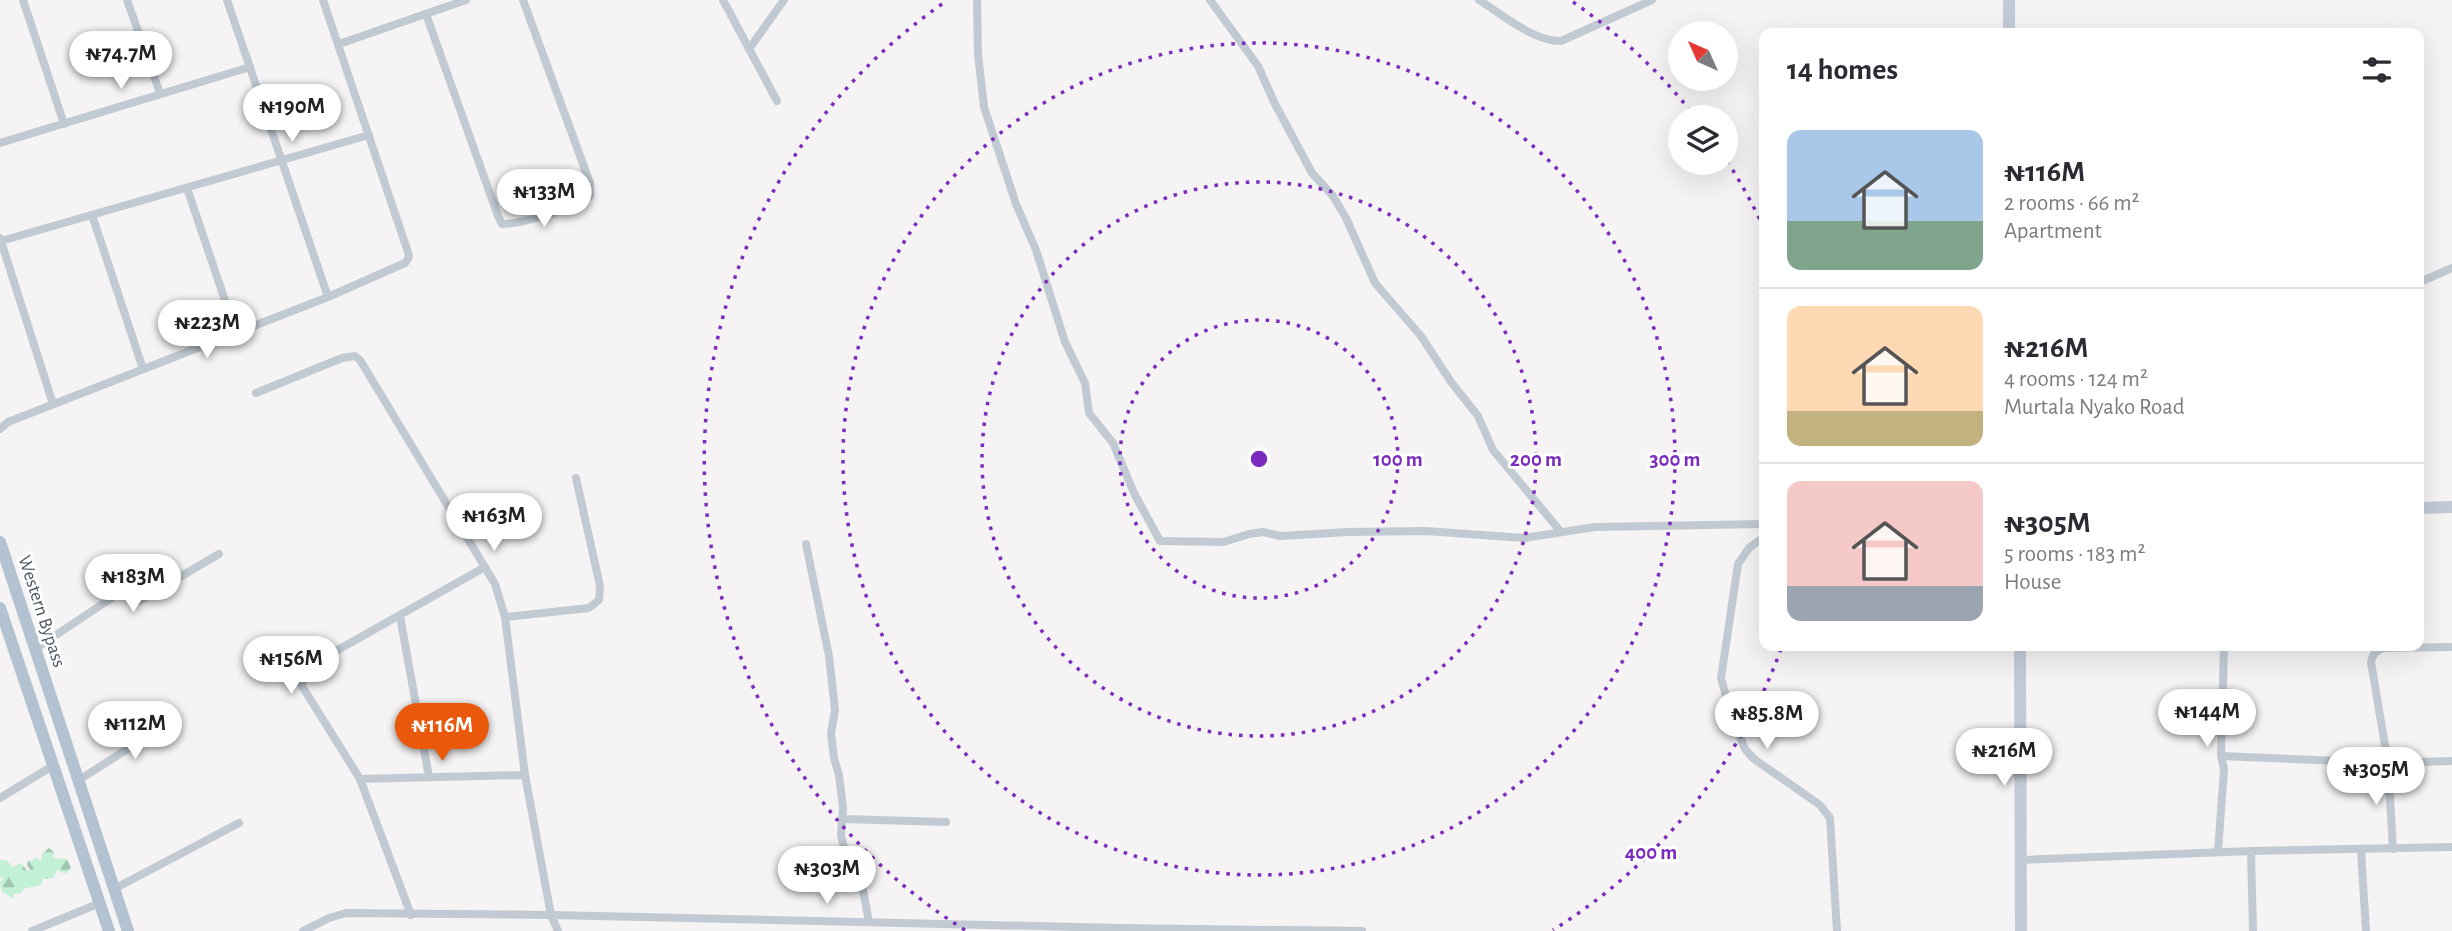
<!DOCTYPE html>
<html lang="en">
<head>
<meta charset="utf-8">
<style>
  :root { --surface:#fff; --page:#f2f2f3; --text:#2b2b33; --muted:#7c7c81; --line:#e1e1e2; --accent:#ea580c }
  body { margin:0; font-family:"Alegreya Sans",sans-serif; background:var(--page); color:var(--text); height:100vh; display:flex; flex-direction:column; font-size:26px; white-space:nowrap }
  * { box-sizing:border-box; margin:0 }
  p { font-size:23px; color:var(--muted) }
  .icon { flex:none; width:38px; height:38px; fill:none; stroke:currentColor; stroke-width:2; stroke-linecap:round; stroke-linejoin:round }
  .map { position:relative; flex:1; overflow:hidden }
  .panel { position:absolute; left:1759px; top:28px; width:665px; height:623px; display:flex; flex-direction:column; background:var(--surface); border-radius:14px; box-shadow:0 7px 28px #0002 }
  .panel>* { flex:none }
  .needle { width:46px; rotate:315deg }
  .controls { position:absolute; left:1668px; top:21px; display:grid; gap:14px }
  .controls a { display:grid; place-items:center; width:70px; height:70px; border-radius:50%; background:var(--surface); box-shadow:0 7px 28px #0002; font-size:35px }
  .price { position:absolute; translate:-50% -60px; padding:0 16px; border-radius:24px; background:#fff; color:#222; font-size:23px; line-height:46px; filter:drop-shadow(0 2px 4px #0008) }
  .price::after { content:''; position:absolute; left:50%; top:42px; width:21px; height:16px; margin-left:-10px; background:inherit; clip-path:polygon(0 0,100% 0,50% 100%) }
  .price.active { background:var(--accent); color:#fff }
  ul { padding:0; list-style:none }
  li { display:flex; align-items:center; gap:21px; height:175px; padding:0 28px }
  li+li { border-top:2px solid var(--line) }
  li span { display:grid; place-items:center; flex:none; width:196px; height:140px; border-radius:14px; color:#555 }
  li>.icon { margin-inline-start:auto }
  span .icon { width:84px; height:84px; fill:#fffc; stroke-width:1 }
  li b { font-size:30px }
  h2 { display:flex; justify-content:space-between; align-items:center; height:84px; padding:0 28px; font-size:30px }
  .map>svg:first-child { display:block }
  .forest { fill:url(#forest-firs) }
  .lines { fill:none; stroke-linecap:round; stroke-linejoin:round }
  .street { stroke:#c1cad2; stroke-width:8 }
  .secondary { stroke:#c1cbd6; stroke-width:12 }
  .primary { stroke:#b3c2d1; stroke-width:12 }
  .ring { fill:none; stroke:#7b2cbf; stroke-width:3.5; stroke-dasharray:3.5 7 }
  .labels { text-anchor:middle; stroke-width:6; stroke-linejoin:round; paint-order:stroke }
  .street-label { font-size:19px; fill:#4a5661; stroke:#fff }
  .centre { fill:#7b2cbf; stroke:#fff; stroke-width:3.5 }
  .ring-label { font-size:21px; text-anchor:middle; font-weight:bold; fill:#7b2cbf; stroke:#fff; stroke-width:6; stroke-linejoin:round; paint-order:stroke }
</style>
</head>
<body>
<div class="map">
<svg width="2452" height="931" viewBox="0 0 2452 931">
  <defs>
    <pattern id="forest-firs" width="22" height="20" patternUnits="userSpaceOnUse" patternTransform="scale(1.75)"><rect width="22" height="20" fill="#c3f1d5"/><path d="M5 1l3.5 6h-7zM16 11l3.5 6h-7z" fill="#a0c6b0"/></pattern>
  </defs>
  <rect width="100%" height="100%" fill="#f5f3f3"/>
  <!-- forest -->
  <path class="forest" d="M 49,848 L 54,852 L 53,858 L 67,859 L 71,868 L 65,874 L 57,870 L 53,878 L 43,879 L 41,885 L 23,889 L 21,893 L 14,894 L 13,899 L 2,892 L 0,882 L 4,878 L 0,877 L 0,860 L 6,860 L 13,867 L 21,863 L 27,870 L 31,871 L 27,865 L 28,861 L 34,860 L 34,857 L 42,861 L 41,855 Z"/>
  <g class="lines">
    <!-- street -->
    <g class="street">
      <path d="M 23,0 L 64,124"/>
      <path d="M 127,0 L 160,93"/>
      <path d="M 227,0 L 328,297"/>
      <path d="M 723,0 L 777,101"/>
      <path d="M 977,0 L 978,54 L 984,107 L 1016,204 L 1036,250 L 1065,342 L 1085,383 L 1089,413 L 1113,443 L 1134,493 L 1160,541 L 1224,542 L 1249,534 L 1263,532 L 1280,536 L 1348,532 L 1426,531 L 1524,538 L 1595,527 L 1764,524"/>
      <path d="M 1210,0 L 1258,66 L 1275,104 L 1312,173 L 1333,196 L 1346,218 L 1375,283 L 1421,336 L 1451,382 L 1478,416 L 1493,450 L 1561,532"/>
      <path d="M 1479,0 C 1501,14 1535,42 1561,41 L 1652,0"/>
      <path d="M 426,14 L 498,216 L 502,224 C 523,224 573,208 590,196 L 590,183 L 523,0"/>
      <path d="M 339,44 L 466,0"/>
      <path d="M 749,49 L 784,0"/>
      <path d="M 0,143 L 250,67"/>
      <path d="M 187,188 L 236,333"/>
      <path d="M 92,215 L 143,369"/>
      <path d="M 0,238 L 53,404"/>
      <path d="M 1,241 L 369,135"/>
      <path d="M 2418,283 L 2452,268"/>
      <path d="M 256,393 L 342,358 L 355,356 L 360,360 L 495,584 L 505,617 L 525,775 L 551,915 L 558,931"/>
      <path d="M 0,429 L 8,422 L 328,297 L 405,263 L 409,257 L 408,252 L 323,0"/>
      <path d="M 1764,537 L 1749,548 L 1738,564 L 1721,678 L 1731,714 L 1745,749 L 1754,759 L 1820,805 L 1830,818 L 1837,931"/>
      <path d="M 806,544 L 829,656 L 835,710 L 831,733 L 834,758 L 839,775 L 843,808 L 841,836 L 847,858 L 863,890 L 869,922"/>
      <path d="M 400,616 L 429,777"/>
      <path d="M 505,617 L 589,608 L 599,600 L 600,586 L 576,478"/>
      <path d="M 35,649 L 122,591 L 139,601 L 219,554"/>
      <path d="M 2221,756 L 2388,763 L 2452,761"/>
      <path d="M 360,779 L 525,775"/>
      <path d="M 79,780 L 176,718"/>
      <path d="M 0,798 L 54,765"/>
      <path d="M 843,819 L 946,822"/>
      <path d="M 2393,849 L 2388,763 L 2371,662 C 2373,654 2376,650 2384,648 L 2452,647"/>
      <path d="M 2361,850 L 2366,931"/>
      <path d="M 2251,851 L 2253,931"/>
      <path d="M 2218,852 L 2224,769 L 2221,756 L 2224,646"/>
      <path d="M 2021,860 L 2251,851 L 2452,847"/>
      <path d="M 114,889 L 239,823"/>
      <path d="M 411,915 L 360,779 L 302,686 L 304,671 L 320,660 L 485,567"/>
      <path d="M 32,931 L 100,903"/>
      <path d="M 303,931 L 329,918 L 346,913 L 551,915 L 1120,928 L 1362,931"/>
    </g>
    <!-- secondary -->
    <g class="secondary">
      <path d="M 2009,0 L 2009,33"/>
      <path d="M 2418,508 L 2452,507"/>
      <path d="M 2020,646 L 2021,931"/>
    </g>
    <!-- primary -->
    <g class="primary">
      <path d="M 0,542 L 128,931"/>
      <path d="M 0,608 L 109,931"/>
    </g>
  </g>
  <!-- distance rings -->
  <g class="ring">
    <circle cx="1259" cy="459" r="139"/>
    <circle cx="1259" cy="459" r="277"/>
    <circle cx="1259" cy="459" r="416"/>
    <path d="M1781 649A555 555 0 0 1 1553 930M965 930A555 555 0 0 1 945 2M1573 2A555 555 0 0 1 1693 114M1727 161A555 555 0 0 1 1762 224"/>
  </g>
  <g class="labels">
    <!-- street labels -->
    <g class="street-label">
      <text transform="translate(43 611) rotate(72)" y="7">Western Bypass</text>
    </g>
  </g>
  <circle cx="1259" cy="459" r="10" class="centre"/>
  <g class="ring-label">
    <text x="1398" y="466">100 m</text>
    <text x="1536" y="466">200 m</text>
    <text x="1675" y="466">300 m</text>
    <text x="1651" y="859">400 m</text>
  </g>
</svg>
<div class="controls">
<a><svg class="needle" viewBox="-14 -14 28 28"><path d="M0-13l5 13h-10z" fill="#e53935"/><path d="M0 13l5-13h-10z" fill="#7c7c81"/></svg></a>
<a><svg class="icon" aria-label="layers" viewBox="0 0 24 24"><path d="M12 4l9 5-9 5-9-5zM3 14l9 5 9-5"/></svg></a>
</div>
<b class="price" style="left:121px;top:91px">₦74.7M</b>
<b class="price" style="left:292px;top:144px">₦190M</b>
<b class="price" style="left:544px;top:229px">₦133M</b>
<b class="price" style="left:207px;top:360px">₦223M</b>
<b class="price" style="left:494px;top:553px">₦163M</b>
<b class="price" style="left:133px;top:614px">₦183M</b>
<b class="price" style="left:291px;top:696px">₦156M</b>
<b class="price" style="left:2207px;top:749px">₦144M</b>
<b class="price" style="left:1767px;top:751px">₦85.8M</b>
<b class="price" style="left:135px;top:761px">₦112M</b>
<b class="price active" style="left:442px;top:763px">₦116M</b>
<b class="price" style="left:2004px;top:788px">₦216M</b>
<b class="price" style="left:2376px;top:807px">₦305M</b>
<b class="price" style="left:827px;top:906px">₦303M</b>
<section class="panel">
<h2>14 homes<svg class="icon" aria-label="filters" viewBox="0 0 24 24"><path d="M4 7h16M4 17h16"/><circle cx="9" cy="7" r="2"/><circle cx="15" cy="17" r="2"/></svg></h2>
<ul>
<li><span style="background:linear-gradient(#a9c7e8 65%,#7fa58c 0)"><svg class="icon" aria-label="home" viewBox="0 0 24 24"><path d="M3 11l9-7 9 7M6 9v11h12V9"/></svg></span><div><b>₦116M</b><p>2 rooms · 66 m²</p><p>Apartment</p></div></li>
<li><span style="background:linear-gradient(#ffd9b3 75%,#c2b280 0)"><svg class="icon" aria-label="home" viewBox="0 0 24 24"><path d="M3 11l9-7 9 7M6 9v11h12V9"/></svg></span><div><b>₦216M</b><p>4 rooms · 124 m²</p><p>Murtala Nyako Road</p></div></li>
<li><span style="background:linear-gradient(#f6c9c9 75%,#9aa5b1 0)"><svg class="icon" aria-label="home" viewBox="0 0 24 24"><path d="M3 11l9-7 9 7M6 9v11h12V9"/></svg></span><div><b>₦305M</b><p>5 rooms · 183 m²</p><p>House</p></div></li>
</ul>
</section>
</div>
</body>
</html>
